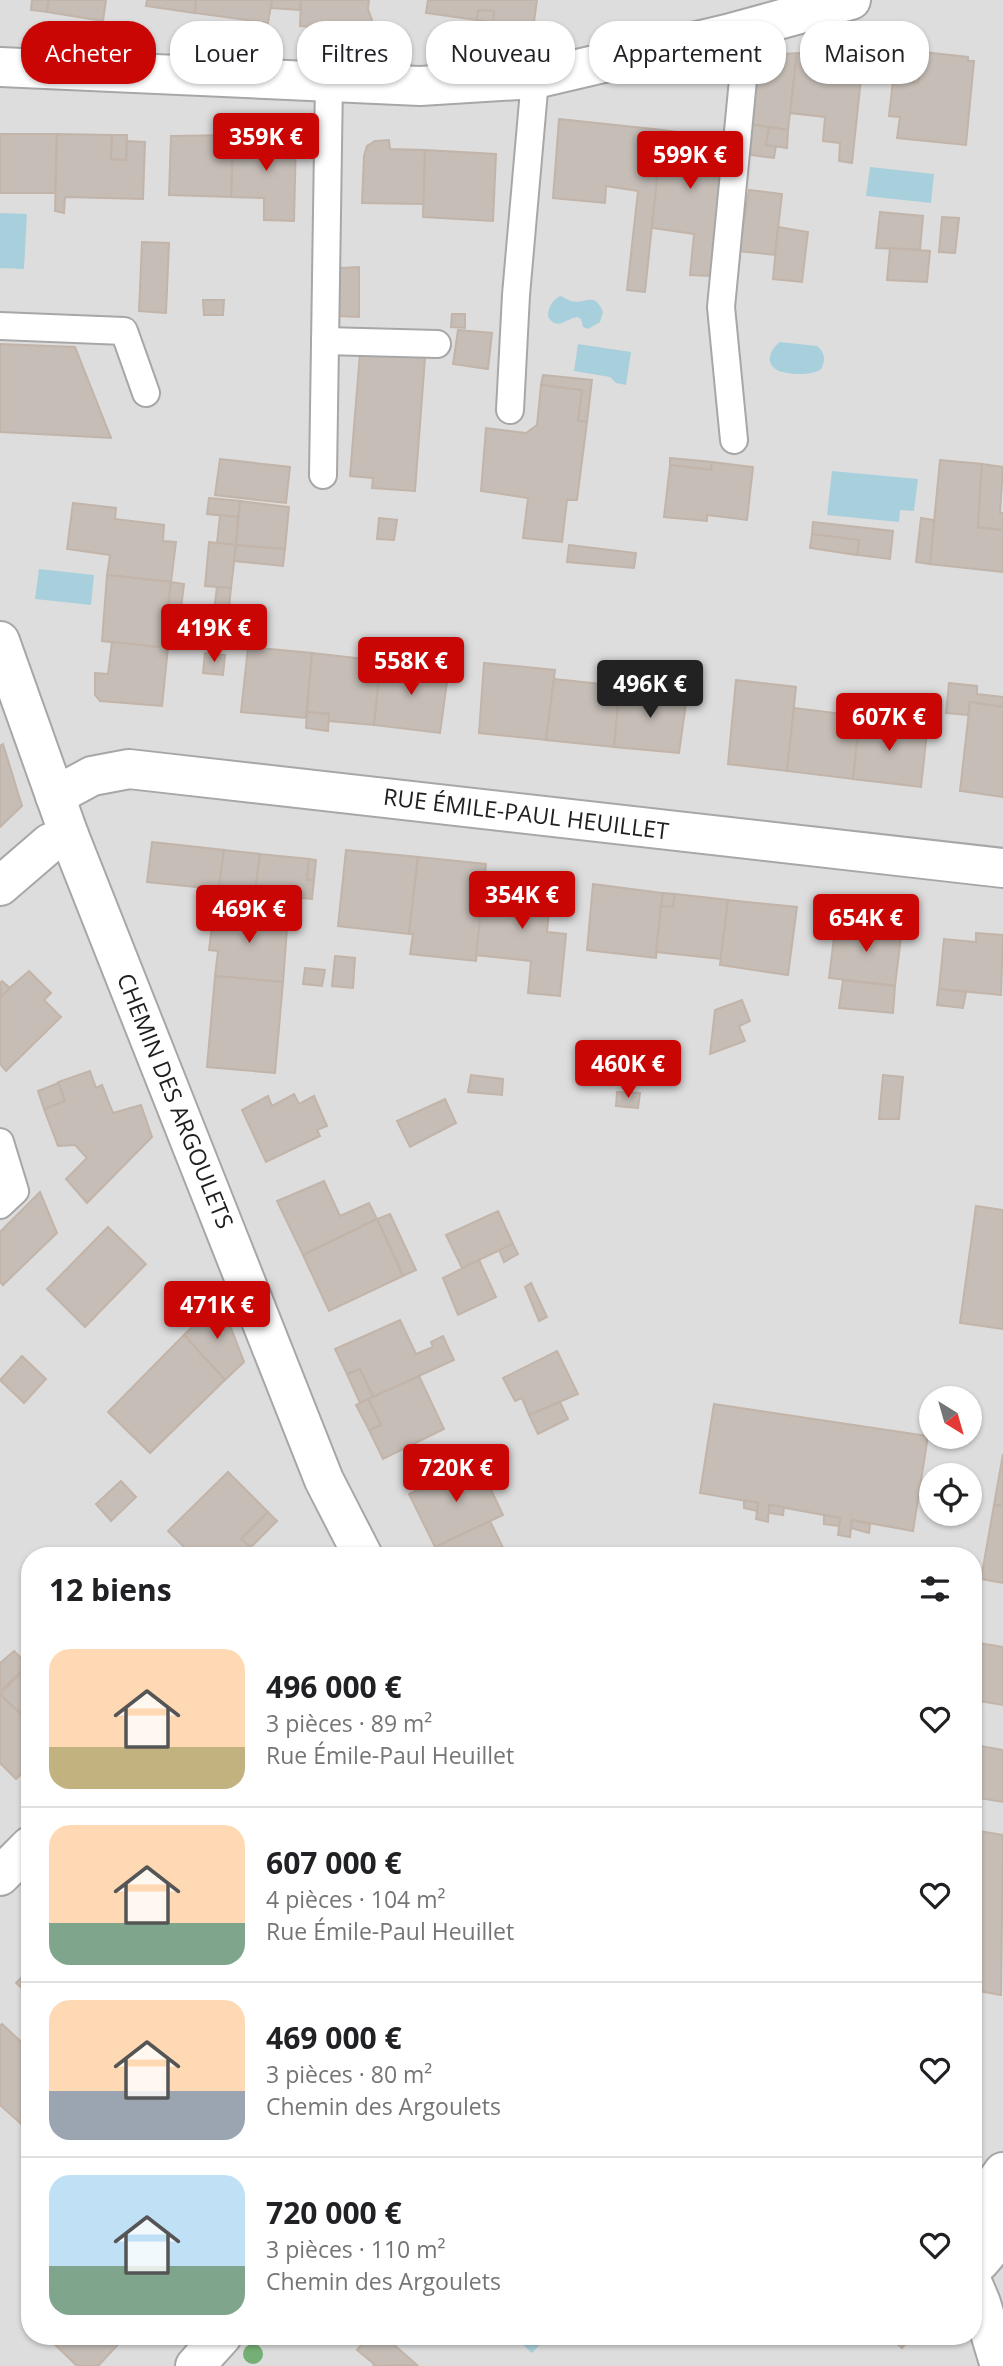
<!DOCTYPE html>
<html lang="fr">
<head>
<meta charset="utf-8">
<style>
  :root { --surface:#fff; --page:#f2f2f2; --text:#202124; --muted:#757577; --line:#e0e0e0; --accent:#ca0605 }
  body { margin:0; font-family:"Open Sans",sans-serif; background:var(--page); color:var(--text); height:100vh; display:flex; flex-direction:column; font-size:26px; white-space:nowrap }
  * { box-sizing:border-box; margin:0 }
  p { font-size:23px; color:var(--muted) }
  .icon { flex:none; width:38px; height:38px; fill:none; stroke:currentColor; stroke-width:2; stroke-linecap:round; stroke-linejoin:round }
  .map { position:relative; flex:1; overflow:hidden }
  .side { position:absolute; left:21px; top:1547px; width:961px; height:798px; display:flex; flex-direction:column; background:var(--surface); border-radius:28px; box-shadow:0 2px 5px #0004 }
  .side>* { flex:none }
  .banner { position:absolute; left:21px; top:21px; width:962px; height:63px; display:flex; gap:14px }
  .needle { width:46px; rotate:143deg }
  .fabs { position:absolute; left:919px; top:1386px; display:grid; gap:14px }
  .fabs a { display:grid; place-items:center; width:63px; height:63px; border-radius:50%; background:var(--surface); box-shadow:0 2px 5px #0004; font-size:35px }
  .price { position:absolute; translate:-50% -60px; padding:0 16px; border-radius:7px; background:var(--accent); color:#fff; font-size:23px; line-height:46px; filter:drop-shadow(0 2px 4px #0008) }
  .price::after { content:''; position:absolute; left:50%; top:42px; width:21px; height:16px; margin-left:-10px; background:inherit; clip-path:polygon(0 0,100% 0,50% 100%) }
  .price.selected { background:#222; color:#fff }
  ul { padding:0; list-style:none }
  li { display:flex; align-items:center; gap:21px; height:175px; padding:0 28px }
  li+li { border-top:2px solid var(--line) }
  li span { display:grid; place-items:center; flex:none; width:196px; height:140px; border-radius:21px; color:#555 }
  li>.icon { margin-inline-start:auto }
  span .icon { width:84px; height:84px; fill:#fffc; stroke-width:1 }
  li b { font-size:30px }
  h2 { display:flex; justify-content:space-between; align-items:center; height:84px; padding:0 28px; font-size:30px }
  .chip { padding:0 24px; border-radius:28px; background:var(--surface); box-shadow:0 2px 5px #0004; font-size:24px; line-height:63px }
  .chip.selected { background:var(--accent); color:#fff }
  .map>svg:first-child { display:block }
  .residential { fill:#dedddd; fill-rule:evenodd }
  .water { fill:#a8d0dc }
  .building { fill:#c5bdb6; stroke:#c2b4a9; stroke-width:2 }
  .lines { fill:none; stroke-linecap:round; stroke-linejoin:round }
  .service-casing { stroke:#a7a7a7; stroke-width:30 }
  .minor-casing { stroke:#a7a7a7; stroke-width:42 }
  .service { stroke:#fff; stroke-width:26 }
  .minor { stroke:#fff; stroke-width:38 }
  .tree { fill:#74af75 }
  .labels { text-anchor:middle; stroke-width:5; stroke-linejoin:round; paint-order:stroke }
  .street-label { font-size:23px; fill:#202020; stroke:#fff }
</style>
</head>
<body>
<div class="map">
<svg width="1003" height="2366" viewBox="0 0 1003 2366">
  <rect width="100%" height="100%" fill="#f0ede7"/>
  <!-- residential -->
  <path class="residential" d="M 0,0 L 1003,0 L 1003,2366 L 0,2366 ZM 931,1398 L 970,1398 L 970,1437 L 931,1437 ZM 931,1475 L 970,1475 L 970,1514 L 931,1514 ZM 30,1556 L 973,1556 L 973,2336 L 30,2336 Z"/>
  <!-- water -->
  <g class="water">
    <path d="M 870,167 L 934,174 L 931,203 L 866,196 Z"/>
    <path d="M 0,213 L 27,214 L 24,269 L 0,268 Z"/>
    <path d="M 560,296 C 564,297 567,300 571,301 C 586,305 594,290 603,312 L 600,322 L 588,329 L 583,327 L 581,319 L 577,317 C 565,319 558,331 548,317 C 548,308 551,301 560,296 Z"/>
    <path d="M 780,342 L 817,346 C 825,352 826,361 821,369 C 814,376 786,375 777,370 C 764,363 771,348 780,342 Z"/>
    <path d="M 578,344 L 631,352 L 626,385 L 616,383 L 610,377 L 574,371 Z"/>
    <path d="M 832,471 L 918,479 L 914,511 L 900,510 L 899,522 L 827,515 Z"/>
    <path d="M 39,569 L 94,575 L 91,605 L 35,599 Z"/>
    <path d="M 513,2336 L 548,2336 L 532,2353 Z"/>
  </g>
  <!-- building -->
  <g class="building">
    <path d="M 32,0 L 49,0 L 47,12 L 31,10 Z"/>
    <path d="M 49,0 L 106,0 L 103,21 L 47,12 Z"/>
    <path d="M 147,0 L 196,0 L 195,13 L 146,6 Z"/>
    <path d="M 196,0 L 272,0 L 268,23 L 195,13 Z"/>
    <path d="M 272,0 L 301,0 L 300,10 L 271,8 Z"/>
    <path d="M 301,0 L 369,0 L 368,9 L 372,20 L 368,30 L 356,33 L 347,29 L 300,26 Z"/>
    <path d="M 428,0 L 537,0 L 533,29 L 493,23 L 494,11 L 478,10 L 477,20 L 426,13 Z"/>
    <path d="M 478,10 L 494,11 L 493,23 L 477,20 Z"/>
    <path d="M 923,52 L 968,57 L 968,61 L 974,61 L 966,145 L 897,138 L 900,117 L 889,116 L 893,80 L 918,83 Z"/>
    <path d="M 797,53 L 788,130 L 748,124 L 756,56 Z"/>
    <path d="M 797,53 L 863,60 L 852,163 L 839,161 L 840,143 L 823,141 L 825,117 L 790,113 Z"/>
    <path d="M 895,70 L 919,73 L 918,83 L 893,80 Z"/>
    <path d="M 559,119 L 662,130 L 645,292 L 627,290 L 638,191 L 606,186 L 605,203 L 553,198 Z"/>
    <path d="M 748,124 L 769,127 L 766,145 L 776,146 L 774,158 L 744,154 Z"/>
    <path d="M 769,127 L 788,130 L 787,148 L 766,145 Z"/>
    <path d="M 662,130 L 726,138 L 710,276 L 690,275 L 694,234 L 652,228 Z"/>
    <path d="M 0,134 L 57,134 L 55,193 L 0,193 Z"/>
    <path d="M 57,134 L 112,135 L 111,159 L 126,160 L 127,141 L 145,142 L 143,199 L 65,197 L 64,213 L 55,211 Z"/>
    <path d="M 112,135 L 127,135 L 126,160 L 111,159 Z"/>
    <path d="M 233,135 L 296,138 L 294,221 L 264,220 L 264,198 L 231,197 Z"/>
    <path d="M 233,135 L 231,197 L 169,195 L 171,136 Z"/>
    <path d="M 389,140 L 390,149 L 425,150 L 424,204 L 362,203 L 364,156 L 367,146 L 375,141 Z"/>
    <path d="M 425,150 L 496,154 L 493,221 L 423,217 Z"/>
    <path d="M 749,190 L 782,194 L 775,255 L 739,251 Z"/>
    <path d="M 880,212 L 923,216 L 920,250 L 876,248 Z"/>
    <path d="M 942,217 L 959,218 L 955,253 L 939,252 Z"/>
    <path d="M 778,227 L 808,232 L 802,282 L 773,279 Z"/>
    <path d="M 142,242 L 169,243 L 166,313 L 139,311 Z"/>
    <path d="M 890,248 L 930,251 L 927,282 L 887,280 Z"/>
    <path d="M 359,267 L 359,317 L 339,316 L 340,268 Z"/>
    <path d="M 203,300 L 224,300 L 223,315 L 204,315 Z"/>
    <path d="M 452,314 L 465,314 L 465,328 L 451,327 Z"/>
    <path d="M 458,330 L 492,333 L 488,369 L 453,364 Z"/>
    <path d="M 0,344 L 75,347 L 111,438 L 0,432 Z"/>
    <path d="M 360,353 L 425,358 L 415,491 L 372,488 L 373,478 L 350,476 Z"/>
    <path d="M 543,375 L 592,380 L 587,422 L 578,421 L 582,390 L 541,385 Z"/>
    <path d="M 541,385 L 582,390 L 578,421 L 587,422 L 577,500 L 567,500 L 562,542 L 523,538 L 528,498 L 481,491 L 486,428 L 526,433 L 537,425 Z"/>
    <path d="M 670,458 L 712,462 L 711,470 L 670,465 Z"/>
    <path d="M 220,459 L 290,467 L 286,503 L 215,495 Z"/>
    <path d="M 940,460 L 982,464 L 978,527 L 1003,530 L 1003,572 L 930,564 Z"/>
    <path d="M 712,462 L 753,467 L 747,520 L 707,515 L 707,521 L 664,517 L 670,465 L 711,470 Z"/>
    <path d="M 982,464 L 1003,467 L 1000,513 L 1003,513 L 1003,530 L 978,527 Z"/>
    <path d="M 209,498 L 240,501 L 238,517 L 207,514 Z"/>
    <path d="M 240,501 L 289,507 L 285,549 L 236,545 Z"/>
    <path d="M 73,503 L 116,508 L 115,519 L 164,525 L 163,541 L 176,542 L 171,582 L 107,575 L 110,555 L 67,549 Z"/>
    <path d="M 220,515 L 238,517 L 236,545 L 217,543 Z"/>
    <path d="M 379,518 L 397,520 L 394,540 L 377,539 Z"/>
    <path d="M 921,518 L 934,520 L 930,564 L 916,562 Z"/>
    <path d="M 813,522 L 893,531 L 890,559 L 857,555 L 859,540 L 812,534 Z"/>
    <path d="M 812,534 L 859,540 L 857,555 L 810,548 Z"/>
    <path d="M 209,542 L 236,545 L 231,588 L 205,586 Z"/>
    <path d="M 236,545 L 285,549 L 283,566 L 234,561 Z"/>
    <path d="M 569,545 L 636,553 L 634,568 L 567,562 Z"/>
    <path d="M 107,575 L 171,582 L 163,648 L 102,641 Z"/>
    <path d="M 171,582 L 184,584 L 176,649 L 163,648 Z"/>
    <path d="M 217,587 L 231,588 L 227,628 L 212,627 Z"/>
    <path d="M 112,642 L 168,648 L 162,706 L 100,701 L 95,695 L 95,673 L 108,674 Z"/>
    <path d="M 248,647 L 312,653 L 306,718 L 241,712 Z"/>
    <path d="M 205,653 L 225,655 L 223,675 L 203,673 Z"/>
    <path d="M 312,653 L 381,661 L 374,725 L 329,721 L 329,714 L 307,712 Z"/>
    <path d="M 381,661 L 449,668 L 440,733 L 374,725 Z"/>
    <path d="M 484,663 L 555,670 L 546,740 L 479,733 Z"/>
    <path d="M 554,679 L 620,686 L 614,747 L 546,740 Z"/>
    <path d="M 736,680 L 796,687 L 787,771 L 728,764 Z"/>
    <path d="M 949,683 L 977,686 L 977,694 L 1003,697 L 1003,707 L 970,702 L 968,715 L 946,713 Z"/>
    <path d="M 620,686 L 687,696 L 679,753 L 614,747 Z"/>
    <path d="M 970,702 L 1003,707 L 1003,797 L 960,791 Z"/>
    <path d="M 794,708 L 860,716 L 853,779 L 787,771 Z"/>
    <path d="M 307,712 L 329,714 L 328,731 L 306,728 Z"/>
    <path d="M 860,716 L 892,720 L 891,728 L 927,732 L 921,787 L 853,779 Z"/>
    <path d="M 3,744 L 22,806 L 0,827 L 0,746 Z"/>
    <path d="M 152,842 L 224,850 L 219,887 L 255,890 L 260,854 L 309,859 L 307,880 L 314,880 L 312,899 L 291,897 L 288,916 L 214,910 L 216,889 L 147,882 Z"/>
    <path d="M 224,850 L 260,854 L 255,890 L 219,887 Z"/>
    <path d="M 346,850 L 418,857 L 409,934 L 338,926 Z"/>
    <path d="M 418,857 L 486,864 L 476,961 L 410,954 L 413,934 L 409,934 Z"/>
    <path d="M 309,859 L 316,860 L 314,880 L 307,880 Z"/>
    <path d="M 485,875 L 524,879 L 522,886 L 551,889 L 547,932 L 566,934 L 560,996 L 528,993 L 531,961 L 476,955 Z"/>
    <path d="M 593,884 L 663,893 L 656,958 L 587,950 Z"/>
    <path d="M 663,893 L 675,894 L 673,907 L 661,906 Z"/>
    <path d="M 675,894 L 728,900 L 721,959 L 656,952 L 661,906 L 673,907 Z"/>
    <path d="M 728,900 L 797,907 L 788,975 L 720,965 Z"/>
    <path d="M 214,910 L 288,916 L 283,982 L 215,976 L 218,951 L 209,950 Z"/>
    <path d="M 836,921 L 902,929 L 895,986 L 829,978 Z"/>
    <path d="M 976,933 L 1003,935 L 1001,995 L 939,989 L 944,939 L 976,942 Z"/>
    <path d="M 335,956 L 355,958 L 353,988 L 332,986 Z"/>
    <path d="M 305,968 L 325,970 L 322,986 L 303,984 Z"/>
    <path d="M 29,971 L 51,993 L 44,1000 L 61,1017 L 6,1071 L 0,1064 L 0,996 Z"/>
    <path d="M 215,976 L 283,982 L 275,1073 L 207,1067 Z"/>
    <path d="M 843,980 L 895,986 L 893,1013 L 839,1008 Z"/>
    <path d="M 2,981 L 10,988 L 1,997 L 0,983 Z"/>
    <path d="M 939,989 L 966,992 L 963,1008 L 937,1005 Z"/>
    <path d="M 742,1000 L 750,1021 L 739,1026 L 745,1041 L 710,1054 L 715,1010 Z"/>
    <path d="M 90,1071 L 96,1088 L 102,1085 L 113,1113 L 141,1105 L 152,1137 L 87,1203 L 66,1179 L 87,1158 L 75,1145 L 58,1146 L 44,1109 L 65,1101 L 58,1082 Z"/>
    <path d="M 471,1075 L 503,1079 L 502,1095 L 468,1092 Z"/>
    <path d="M 883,1075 L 903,1077 L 899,1119 L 879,1119 Z"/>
    <path d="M 58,1083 L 65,1101 L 44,1109 L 38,1091 Z"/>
    <path d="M 617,1092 L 640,1093 L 638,1108 L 616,1106 Z"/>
    <path d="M 294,1094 L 299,1104 L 314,1096 L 327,1126 L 317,1130 L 320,1136 L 266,1162 L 242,1110 L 268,1096 L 272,1106 Z"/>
    <path d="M 445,1099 L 456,1123 L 410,1147 L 397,1121 Z"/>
    <path d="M 324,1181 L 340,1216 L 369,1203 L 377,1219 L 303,1255 L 277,1201 Z"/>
    <path d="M 40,1192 L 57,1233 L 3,1285 L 0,1282 L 0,1232 Z"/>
    <path d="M 976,1206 L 1003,1210 L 1003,1329 L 960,1323 Z"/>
    <path d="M 498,1211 L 513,1244 L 462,1268 L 446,1235 Z"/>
    <path d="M 390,1214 L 416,1270 L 403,1276 L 377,1219 Z"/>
    <path d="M 377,1219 L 403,1276 L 329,1311 L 303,1255 Z"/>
    <path d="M 108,1227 L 146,1264 L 85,1327 L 47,1289 Z"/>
    <path d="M 513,1244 L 518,1254 L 504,1262 L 499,1250 Z"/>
    <path d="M 479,1260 L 496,1297 L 458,1315 L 443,1278 Z"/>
    <path d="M 531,1283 L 547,1317 L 539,1321 L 525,1287 Z"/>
    <path d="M 220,1299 L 244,1362 L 225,1380 L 184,1335 Z"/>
    <path d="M 400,1320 L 416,1354 L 433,1347 L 431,1342 L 443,1336 L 454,1360 L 373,1397 L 360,1369 L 347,1374 L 335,1349 Z"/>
    <path d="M 184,1335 L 225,1380 L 150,1453 L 108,1412 Z"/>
    <path d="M 557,1351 L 578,1394 L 529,1415 L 522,1398 L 515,1401 L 503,1378 Z"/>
    <path d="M 22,1356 L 46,1379 L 24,1403 L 0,1380 Z"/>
    <path d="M 360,1369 L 373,1397 L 360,1403 L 347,1374 Z"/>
    <path d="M 419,1376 L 444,1429 L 383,1459 L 369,1430 L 381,1425 L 368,1399 Z"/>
    <path d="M 368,1399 L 381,1425 L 369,1430 L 356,1405 Z"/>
    <path d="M 560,1402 L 568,1419 L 538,1434 L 529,1415 Z"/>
    <path d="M 714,1404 L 928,1436 L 913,1531 L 852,1520 L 850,1537 L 838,1535 L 840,1518 L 769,1505 L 768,1522 L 756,1519 L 758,1503 L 700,1493 Z"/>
    <path d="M 1003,1454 L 1003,1506 L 994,1505 Z"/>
    <path d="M 478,1462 L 503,1515 L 435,1547 L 409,1494 Z"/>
    <path d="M 228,1472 L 268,1512 L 241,1539 L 251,1547 L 242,1556 L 193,1556 L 168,1531 Z"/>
    <path d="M 121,1481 L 136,1497 L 111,1521 L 96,1504 Z"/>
    <path d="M 744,1500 L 758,1503 L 757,1511 L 744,1508 Z"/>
    <path d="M 769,1505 L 784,1507 L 783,1515 L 769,1513 Z"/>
    <path d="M 994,1505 L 1003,1506 L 1003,1583 L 981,1579 Z"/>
    <path d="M 268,1512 L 277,1521 L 251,1547 L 241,1539 Z"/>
    <path d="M 824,1515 L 840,1518 L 839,1526 L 824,1524 Z"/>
    <path d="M 852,1520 L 870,1524 L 869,1533 L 851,1528 Z"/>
    <path d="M 490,1521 L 507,1556 L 439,1556 L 435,1547 Z"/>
    <path d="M 973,1642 L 1003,1647 L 1003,1705 L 973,1700 Z"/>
    <path d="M 14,1651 L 28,1665 L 0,1691 L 0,1663 Z"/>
    <path d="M 30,1663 L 30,1723 L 0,1694 Z"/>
    <path d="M 0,1694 L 30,1723 L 30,1766 L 16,1779 L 0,1763 Z"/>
    <path d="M 973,1739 L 976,1739 L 975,1745 L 1003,1750 L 1003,1802 L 973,1797 Z"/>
    <path d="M 973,1830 L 1003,1835 L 1001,1995 L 973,1990 Z"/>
    <path d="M 30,1969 L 30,1995 L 16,1983 Z"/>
    <path d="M 2,2024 L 30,2050 L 30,2128 L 28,2130 L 0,2105 L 0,2026 Z"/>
    <path d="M 46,2336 L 126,2336 L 98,2366 L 77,2366 Z"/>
    <path d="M 369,2336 L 384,2336 L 417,2365 L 373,2366 L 374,2364 L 357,2350 Z"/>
    <path d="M 888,2336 L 912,2336 L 902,2348 Z"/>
  </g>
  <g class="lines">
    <!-- service casing -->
    <g class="service-casing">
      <g id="service">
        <path d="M 0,326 L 124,331 L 146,393"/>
        <path d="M 325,341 L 437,344"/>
        <path d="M 510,410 L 516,295 L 535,79"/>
        <path d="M 734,440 L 721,307 L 748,28"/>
        <path d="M 323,475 L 329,82"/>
        <path d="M 0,1142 L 15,1191 L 0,1205"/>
      </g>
    </g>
    <!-- minor casing -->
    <g class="minor-casing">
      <g id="minor">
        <path d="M 0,67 L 420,86 L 535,79 L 727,34 L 851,0"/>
        <path d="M 0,641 L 69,835 L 324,1480 L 363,1556"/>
        <path d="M 55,796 L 92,776 L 129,769 L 1003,868"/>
        <path d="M 0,886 L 50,843 L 69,835"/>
        <path d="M 0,1876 L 30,1846"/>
        <path d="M 973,2208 L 985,2198 L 1003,2172"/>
        <path d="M 973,2268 C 993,2251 1002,2232 1003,2206"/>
        <path d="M 973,2284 L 981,2303 L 1000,2366"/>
        <path d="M 195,2366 L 222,2336"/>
      </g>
    </g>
    <!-- service -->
    <use href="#service" class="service"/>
    <!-- minor -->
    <use href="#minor" class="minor"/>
  </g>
  <!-- trees -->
  <circle class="tree" cx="253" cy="2354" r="10"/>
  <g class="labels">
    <!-- street labels -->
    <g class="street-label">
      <text transform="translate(526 814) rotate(7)" y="8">RUE ÉMILE-PAUL HEUILLET</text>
      <text transform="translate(175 1101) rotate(68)" y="8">CHEMIN DES ARGOULETS</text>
    </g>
  </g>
</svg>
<div class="fabs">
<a><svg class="needle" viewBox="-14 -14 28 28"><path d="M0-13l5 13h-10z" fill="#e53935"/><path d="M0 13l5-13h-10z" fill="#757577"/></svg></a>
<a><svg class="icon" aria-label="locate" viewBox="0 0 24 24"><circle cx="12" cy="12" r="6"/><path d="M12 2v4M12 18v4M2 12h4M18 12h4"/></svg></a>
</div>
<b class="price" style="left:266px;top:173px">359K €</b>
<b class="price" style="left:690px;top:191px">599K €</b>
<b class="price" style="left:214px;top:664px">419K €</b>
<b class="price" style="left:411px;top:697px">558K €</b>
<b class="price selected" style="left:650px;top:720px">496K €</b>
<b class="price" style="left:889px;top:753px">607K €</b>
<b class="price" style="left:522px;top:931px">354K €</b>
<b class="price" style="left:249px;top:945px">469K €</b>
<b class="price" style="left:866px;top:954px">654K €</b>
<b class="price" style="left:628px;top:1100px">460K €</b>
<b class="price" style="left:217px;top:1341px">471K €</b>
<b class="price" style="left:456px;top:1504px">720K €</b>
<div class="banner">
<a class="chip selected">Acheter</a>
<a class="chip">Louer</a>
<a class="chip">Filtres</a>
<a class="chip">Nouveau</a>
<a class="chip">Appartement</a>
<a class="chip">Maison</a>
</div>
<section class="side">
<h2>12 biens<svg class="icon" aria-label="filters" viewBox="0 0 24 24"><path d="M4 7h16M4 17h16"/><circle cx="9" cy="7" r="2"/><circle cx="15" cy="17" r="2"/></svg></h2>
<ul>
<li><span style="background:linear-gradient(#ffd9b3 70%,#c2b280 0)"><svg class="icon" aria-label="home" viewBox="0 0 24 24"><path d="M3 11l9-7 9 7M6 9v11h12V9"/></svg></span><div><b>496 000 €</b><p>3 pièces · 89 m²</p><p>Rue Émile-Paul Heuillet</p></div><svg class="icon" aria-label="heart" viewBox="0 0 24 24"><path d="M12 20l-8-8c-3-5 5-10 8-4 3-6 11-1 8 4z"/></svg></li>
<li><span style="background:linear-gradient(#ffd9b3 70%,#7fa58c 0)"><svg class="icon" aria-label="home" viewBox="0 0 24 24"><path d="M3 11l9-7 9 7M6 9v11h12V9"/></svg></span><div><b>607 000 €</b><p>4 pièces · 104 m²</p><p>Rue Émile-Paul Heuillet</p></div><svg class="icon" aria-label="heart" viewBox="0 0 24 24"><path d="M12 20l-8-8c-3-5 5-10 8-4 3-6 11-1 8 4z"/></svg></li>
<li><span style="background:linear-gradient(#ffd9b3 65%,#9aa5b1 0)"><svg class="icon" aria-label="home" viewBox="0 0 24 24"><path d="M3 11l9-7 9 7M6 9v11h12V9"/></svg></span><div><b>469 000 €</b><p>3 pièces · 80 m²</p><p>Chemin des Argoulets</p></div><svg class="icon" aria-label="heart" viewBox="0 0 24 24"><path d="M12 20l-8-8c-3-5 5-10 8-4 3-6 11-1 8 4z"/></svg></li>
<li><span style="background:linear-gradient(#bfe0f5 65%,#7fa58c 0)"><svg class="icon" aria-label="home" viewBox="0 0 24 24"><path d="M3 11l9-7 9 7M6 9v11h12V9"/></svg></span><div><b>720 000 €</b><p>3 pièces · 110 m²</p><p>Chemin des Argoulets</p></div><svg class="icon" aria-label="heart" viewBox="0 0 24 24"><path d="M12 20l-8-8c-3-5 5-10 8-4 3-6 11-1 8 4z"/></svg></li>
</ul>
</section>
</div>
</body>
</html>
